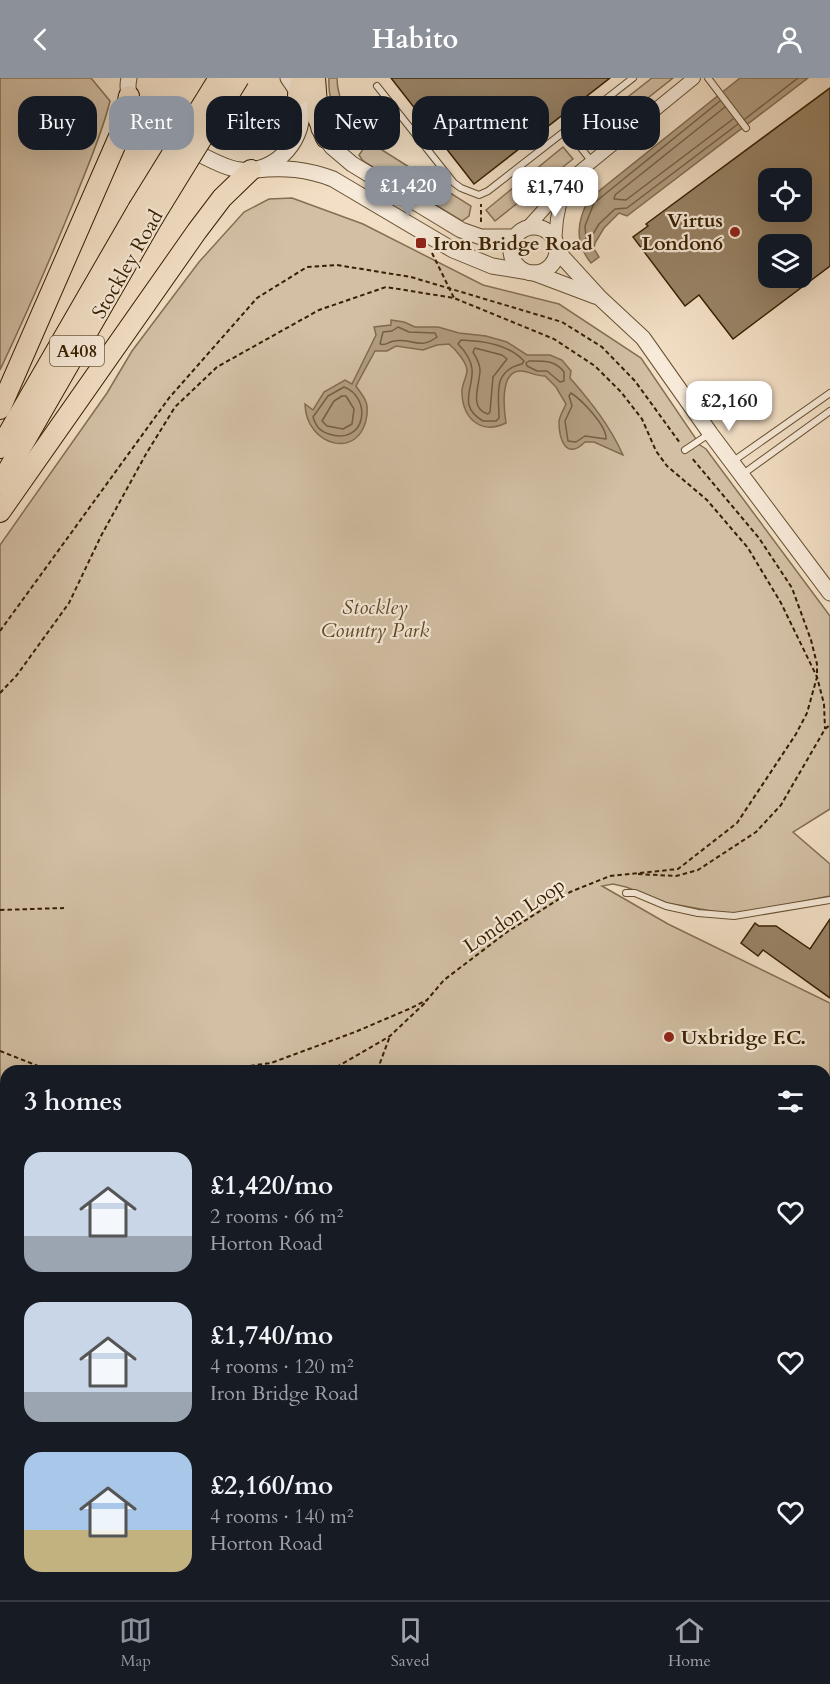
<!DOCTYPE html>
<html lang="en">
<head>
<meta charset="utf-8">
<style>
  :root { --surface:#171b24; --page:#242831; --text:#f1f3f6; --muted:#9ea1a6; --line:#363941; --accent:#8c9099 }
  body { margin:0; font-family:Cardo,serif; background:var(--page); color:var(--text); height:100vh; display:flex; flex-direction:column; font-size:22px; white-space:nowrap }
  * { box-sizing:border-box; margin:0 }
  p { font-size:20px; color:var(--muted) }
  .icon { flex:none; width:33px; height:33px; fill:none; stroke:currentColor; stroke-width:2; stroke-linecap:round; stroke-linejoin:round }
  .map { position:relative; flex:1; overflow:hidden }
  .panel { position:absolute; left:0px; top:987px; width:831px; height:536px; display:flex; flex-direction:column; background:var(--surface); border-radius:18px 18px 0 0; box-shadow:0 6px 24px #0002 }
  .panel>* { flex:none }
  .hud { position:absolute; left:18px; top:18px; width:795px; height:54px; display:flex; gap:12px }
  .buttons { position:absolute; left:758px; top:90px; display:grid; gap:12px }
  .buttons a { display:grid; place-items:center; width:54px; height:54px; border-radius:12px; background:var(--surface); box-shadow:0 6px 24px #0002; font-size:30px }
  .price { position:absolute; translate:-50% -51px; padding:0 14px; border-radius:12px; background:#fff; color:#222; font-size:20px; line-height:39px; filter:drop-shadow(0 2px 3px #0008) }
  .price::after { content:''; position:absolute; left:50%; top:36px; width:18px; height:14px; margin-left:-9px; background:inherit; clip-path:polygon(0 0,100% 0,50% 100%) }
  .price.active { background:var(--accent); color:#fff }
  ul { padding:0; list-style:none }
  li { display:flex; align-items:center; gap:18px; height:150px; padding:0 24px }
  li span { display:grid; place-items:center; flex:none; width:168px; height:120px; border-radius:18px; color:#555 }
  li>.icon { margin-inline-start:auto }
  span .icon { width:72px; height:72px; fill:#fffc; stroke-width:1 }
  li b { font-size:26px }
  h2 { display:flex; justify-content:space-between; align-items:center; height:72px; padding:0 24px; font-size:26px }
  .pill { padding:0 21px; border-radius:18px; background:var(--surface); box-shadow:0 6px 24px #0002; font-size:21px; line-height:54px }
  .pill.active { background:var(--accent); color:#fff }
  header { display:flex; justify-content:space-between; align-items:center; height:78px; padding:0 24px; background:var(--accent); color:#fff; font-size:27px; font-weight:700 }
  .tab-bar { display:flex; justify-content:space-around; align-items:center; height:84px; border-top:2px solid var(--line); background:var(--surface); font-size:16px; color:var(--muted) }
  .tab-bar a { display:grid; justify-items:center; gap:3px }
  .tab-bar .active { color:var(--accent) }
  .map>svg:first-child { display:block }
  .green { fill:#d2bfa4; stroke:#847052; stroke-width:1.5 }
  .water { fill:#b29e82; stroke:#816c4e; stroke-width:1.5 }
  .lines { fill:none; stroke-linecap:round; stroke-linejoin:round }
  .shore { stroke:#745f41; stroke-width:1.5 }
  .building { fill:#988366; stroke:#372000; stroke-width:1.5; fill-rule:evenodd }
  .service-casing { stroke:#665031; stroke-width:8 }
  .minor-casing { stroke:#665031; stroke-width:14 }
  .tertiary-casing { stroke:#665031; stroke-width:17 }
  .primary-casing { stroke:#372000; stroke-width:22 }
  .path { stroke:#372000; stroke-width:2; stroke-dasharray:4.5 3; stroke-linecap:butt }
  .service { stroke:#f7ead9; stroke-width:6 }
  .minor { stroke:#f7ead9; stroke-width:12 }
  .tertiary { stroke:#f7ead9; stroke-width:15 }
  .primary { stroke:#f2dfc5; stroke-width:20 }
  .primary-bridge-casing { stroke:#372000; stroke-width:22; stroke-linecap:butt }
  .primary-bridge { stroke:#f2dfc5; stroke-width:20 }
  .poi-dot { fill:#8f2418; stroke:#f7ead9; stroke-width:2 }
  .labels { text-anchor:middle; stroke-width:4.5; stroke-linejoin:round; paint-order:stroke }
  .shield { fill:#f7ead9; stroke:#715d41; stroke-width:1.5 }
  .shield-label { font-size:18px; font-weight:bold; fill:#372000 }
  .poi-label { font-size:20px; font-weight:bold; fill:#372000; stroke:#f7ead9; text-anchor:start }
  .street-label { font-size:20px; fill:#372000; stroke:#f7ead9 }
  .park-label { font-size:20px; font-style:italic; fill:#5e4829; stroke:#f7ead9 }
</style>
</head>
<body>
<header><svg class="icon" aria-label="back" viewBox="0 0 24 24"><path d="M15 5l-7 7 7 7"/></svg>Habito<svg class="icon" aria-label="person" viewBox="0 0 24 24"><circle cx="12" cy="8" r="4"/><path d="M4 21q1-7 8-7t8 7"/></svg></header>
<div class="map">
<svg width="830" height="1522" viewBox="0 0 830 1522">
  <rect width="100%" height="100%" fill="#f2dfc5"/>
  <filter id="stains"><feTurbulence type="fractalNoise" baseFrequency=".00333" numOctaves="4"/><feColorMatrix values="0 0 0 0 .2 0 0 0 0 .09 0 0 0 0 .02 0 0 0 .5 -.17"/></filter>
  <radialGradient id="worn" r=".72"><stop offset=".6" stop-color="#630" stop-opacity="0"/><stop offset="1" stop-color="#630" stop-opacity=".3"/></radialGradient>
  <!-- green -->
  <g class="green">
    <path d="M 0,0 L 91,0 L 110,23 C 102,56 88,87 76,118 C 52,177 27,235 0,292 Z"/>
    <path d="M 329,0 L 337,0 C 337,25 352,43 369,60 L 363,67 C 342,49 327,29 329,0 Z"/>
    <path d="M 652,0 L 673,0 L 595,62 L 587,51 Z"/>
    <path d="M 371,65 L 471,128 L 469,138 L 462,143 L 363,83 L 359,77 L 366,67 Z"/>
    <path d="M 563,69 L 573,81 L 495,143 L 486,132 Z"/>
    <path d="M 292,120 L 363,146 L 483,207 L 559,226 L 641,280 L 700,367 L 706,371 L 830,538 L 830,731 L 793,754 L 830,786 L 830,818 L 734,837 L 667,825 L 626,809 L 613,806 L 602,808 L 668,846 L 830,925 L 830,1518 L 825,1514 L 825,993 L 6,993 L 6,1516 L 730,1517 L 728,1522 L 0,1522 L 0,467 L 107,315 L 132,273 L 199,184 L 244,134 L 269,121 Z"/>
  </g>
  <!-- water -->
  <g class="water">
    <path d="M 740,0 L 808,0 L 627,138 L 619,135 L 604,150 L 595,165 L 594,171 L 599,179 L 591,185 C 574,164 577,143 589,121 Z"/>
    <path d="M 391,242 L 404,244 L 415,249 L 438,249 L 459,255 L 486,258 L 507,264 L 527,277 L 550,277 L 562,282 L 571,293 L 570,300 C 591,324 610,348 623,377 L 594,364 L 585,364 C 566,383 559,361 559,344 C 559,339 564,331 566,326 L 556,309 L 545,298 C 536,298 530,294 522,293 C 499,291 504,332 506,345 C 481,357 463,341 462,315 C 461,308 466,301 467,293 C 467,284 455,271 449,266 L 437,267 L 423,272 L 396,268 L 387,273 L 375,273 L 356,308 C 359,313 364,318 366,324 C 368,328 367,333 367,337 C 361,383 306,369 305,326 L 313,332 L 324,314 L 345,302 L 352,306 L 376,257 L 374,249 L 391,247 Z"/>
  </g>
  <g class="lines">
    <!-- shore -->
    <g class="shore">
      <path d="M 720,23 L 594,125 L 585,148 L 586,161 L 590,161 L 599,146 L 615,131 L 627,130 L 738,46"/>
      <path d="M 725,29 L 615,117 L 614,121 L 626,122 L 733,41"/>
      <path d="M 745,41 L 798,0"/>
      <path d="M 398,249 L 409,254 L 435,255 L 437,259 C 419,273 410,259 394,263 C 387,264 387,268 380,266 L 383,254 L 392,253 Z"/>
      <path d="M 461,262 C 483,263 508,266 524,283 L 522,286 C 492,293 499,316 499,340 L 496,343 L 483,343 C 457,328 474,310 472,291 C 471,282 464,272 458,266 Z"/>
      <path d="M 475,270 L 502,277 L 507,281 L 493,299 L 490,334 L 488,336 C 468,330 480,307 480,292 C 480,286 476,279 473,274 Z"/>
      <path d="M 529,283 C 544,283 555,282 564,294 L 564,303 L 560,304 L 547,293 L 537,293 L 527,288 L 526,285 Z"/>
      <path d="M 344,309 C 372,319 367,368 329,356 C 319,353 316,348 313,339 L 328,318 Z"/>
      <path d="M 571,315 C 582,322 607,348 606,361 L 585,358 L 576,364 L 568,363 L 565,343 L 572,328 L 569,318 Z"/>
      <path d="M 342,318 L 346,318 L 354,331 L 352,346 L 343,351 L 327,348 L 322,343 L 334,323 Z"/>
    </g>
  </g>
  <!-- building -->
  <g class="building">
    <path d="M 391,0 L 610,0 L 474,106 Z"/>
    <path d="M 830,10 L 830,188 L 733,261 L 699,217 L 685,228 L 633,159 L 648,148 L 646,146 ZM 768,100 L 801,100 L 801,134 L 768,134 ZM 768,166 L 801,166 L 801,200 L 768,200 Z"/>
    <path d="M 830,841 L 830,920 L 763,872 L 758,878 L 741,865 L 755,845 L 759,848 L 776,848 L 810,871 Z"/>
  </g>
  <g class="lines">
    <!-- service casing -->
    <g class="service-casing">
      <g id="service">
        <path d="M 708,0 L 746,50"/>
        <path d="M 377,8 L 454,105 L 461,110 L 479,117 L 488,113 L 633,0"/>
        <path d="M 567,52 L 592,84"/>
        <path d="M 685,372 L 709,356"/>
        <path d="M 732,384 L 830,315"/>
        <path d="M 743,396 L 830,333"/>
        <path d="M 626,815 L 635,815 L 666,828 L 698,835 L 734,838 L 830,822"/>
        <path d="M 0,1460 L 6,1460"/>
        <path d="M 0,1499 L 6,1499"/>
        <path d="M 825,1500 L 830,1493"/>
        <path d="M 65,1516 L 67,1522"/>
      </g>
    </g>
    <!-- minor casing -->
    <g class="minor-casing">
      <g id="minor">
        <path d="M 527,150 L 573,99 L 694,0"/>
        <path d="M 555,164 L 557,141 L 563,112"/>
        <path d="M 813,1522 L 815,1516"/>
      </g>
    </g>
    <!-- tertiary casing -->
    <g class="tertiary-casing">
      <g id="tertiary">
        <path d="M 129,0 C 126,13 130,23 138,34 C 151,51 219,90 240,92 C 276,96 308,60 301,24 C 299,15 293,7 288,0"/>
        <path d="M 319,51 L 332,69 L 352,86 L 461,152 L 481,159 L 515,159"/>
        <path d="M 256,92 C 284,89 307,91 333,101 L 453,172 L 492,188 L 523,193"/>
        <circle cx="534" cy="172" r="23"/>
        <path d="M 557,173 L 600,220 L 643,260 L 710,355 L 830,515"/>
        <path d="M 534,195 L 595,218"/>
      </g>
    </g>
    <!-- primary casing -->
    <g class="primary-casing">
      <g id="primary">
        <path d="M 315,0 L 318,40 L 326,60"/>
        <path d="M 298,17 L 302,0"/>
        <path d="M 0,331 L 121,54 L 129,18"/>
        <path d="M 0,370 L 138,131"/>
        <path d="M 0,406 L 153,140"/>
        <path d="M 0,434 L 197,153 L 222,120 L 251,92"/>
      </g>
    </g>
    <!-- path -->
    <g class="path">
      <path d="M 481,144 L 481,126"/>
      <path d="M 432,175 L 454,220"/>
      <path d="M 0,553 L 169,320 L 257,220 L 307,189 L 337,187 L 411,199 L 562,244 L 602,269 L 635,303 L 680,365"/>
      <path d="M 0,615 L 17,597 L 69,525 L 101,458 L 146,376 L 175,329 L 217,289 L 319,232 L 386,209 L 454,220 L 554,261 L 595,288 L 621,314 L 642,341 L 656,373 L 667,388 L 707,422 L 748,470 L 781,525 L 817,599 L 824,626 L 825,651"/>
      <path d="M 638,796 L 676,798 L 698,792 L 756,754 L 781,727 L 825,651 L 830,647"/>
      <path d="M 0,832 L 64,830"/>
      <path d="M 0,973 L 51,993"/>
      <path d="M 213,993 L 271,985 L 355,954 L 409,931 L 427,922 L 444,902 L 507,854 L 570,814 L 610,798 L 678,791 L 737,745 L 796,656 L 807,635 L 817,599 L 817,586 L 811,562 L 792,510 L 759,460 L 691,379"/>
      <path d="M 330,993 L 390,958 L 427,923"/>
      <path d="M 380,993 L 380,985 L 390,958"/>
      <path d="M 0,1019 L 6,1024"/>
      <path d="M 0,1284 L 6,1286"/>
      <path d="M 825,1320 L 830,1320"/>
      <path d="M 150,1516 L 152,1522"/>
      <path d="M 612,1516 L 615,1522"/>
      <path d="M 85,1522 L 87,1516"/>
      <path d="M 278,1522 L 282,1516"/>
      <path d="M 522,1522 L 528,1516"/>
    </g>
    <!-- service -->
    <use href="#service" class="service"/>
    <!-- minor -->
    <use href="#minor" class="minor"/>
    <!-- tertiary -->
    <use href="#tertiary" class="tertiary"/>
    <!-- primary -->
    <use href="#primary" class="primary"/>
    <!-- primary-bridge casing -->
    <g class="primary-bridge-casing">
      <g id="primary-bridge">
        <path d="M 138,131 L 219,0"/>
        <path d="M 153,140 L 239,0"/>
      </g>
    </g>
    <!-- primary-bridge -->
    <use href="#primary-bridge" class="primary-bridge"/>
  </g>
  <!-- markers -->
  <g class="poi-dot">
    <circle cx="735" cy="154" r="6"/>
    <rect x="415" y="159" width="12" height="12" rx="3"/>
    <circle cx="669" cy="959" r="6"/>
  </g>
  <g class="labels">
    <!-- shield labels -->
    <rect class="shield" x="50" y="258" width="54" height="30" rx="4.5"/>
    <g class="shield-label">
      <text x="77" y="279">A408</text>
    </g>
    <!-- poi labels -->
    <g class="poi-label">
      <text x="723" y="149" text-anchor="end">Virtus<tspan x="723" dy="23">London6</tspan></text>
      <text x="433" y="172">Iron Bridge Road</text>
      <text x="681" y="966">Uxbridge F.C.</text>
    </g>
    <!-- street labels -->
    <g class="street-label">
      <text transform="translate(127 186) rotate(-60)" y="7">Stockley Road</text>
      <text transform="translate(514 837) rotate(-34)" y="7">London Loop</text>
    </g>
    <!-- park labels -->
    <g class="park-label">
      <text x="375" y="536">Stockley<tspan x="375" dy="23">Country Park</tspan></text>
    </g>
  </g>
  <rect width="100%" height="100%" filter="url(#stains)"/>
  <rect width="100%" height="100%" fill="url(#worn)"/>
</svg>
<div class="buttons">
<a><svg class="icon" aria-label="locate" viewBox="0 0 24 24"><circle cx="12" cy="12" r="6"/><path d="M12 2v4M12 18v4M2 12h4M18 12h4"/></svg></a>
<a><svg class="icon" aria-label="layers" viewBox="0 0 24 24"><path d="M12 4l9 5-9 5-9-5zM3 14l9 5 9-5"/></svg></a>
</div>
<b class="price active" style="left:408px;top:139px">£1,420</b>
<b class="price" style="left:555px;top:140px">£1,740</b>
<b class="price" style="left:729px;top:354px">£2,160</b>
<div class="hud">
<a class="pill">Buy</a>
<a class="pill active">Rent</a>
<a class="pill">Filters</a>
<a class="pill">New</a>
<a class="pill">Apartment</a>
<a class="pill">House</a>
</div>
<section class="panel">
<h2>3 homes<svg class="icon" aria-label="filters" viewBox="0 0 24 24"><path d="M4 7h16M4 17h16"/><circle cx="9" cy="7" r="2"/><circle cx="15" cy="17" r="2"/></svg></h2>
<ul>
<li><span style="background:linear-gradient(#c9d6e8 70%,#9aa5b1 0)"><svg class="icon" aria-label="home" viewBox="0 0 24 24"><path d="M3 11l9-7 9 7M6 9v11h12V9"/></svg></span><div><b>£1,420/mo</b><p>2 rooms · 66 m²</p><p>Horton Road</p></div><svg class="icon" aria-label="heart" viewBox="0 0 24 24"><path d="M12 20l-8-8c-3-5 5-10 8-4 3-6 11-1 8 4z"/></svg></li>
<li><span style="background:linear-gradient(#c9d6e8 75%,#9aa5b1 0)"><svg class="icon" aria-label="home" viewBox="0 0 24 24"><path d="M3 11l9-7 9 7M6 9v11h12V9"/></svg></span><div><b>£1,740/mo</b><p>4 rooms · 120 m²</p><p>Iron Bridge Road</p></div><svg class="icon" aria-label="heart" viewBox="0 0 24 24"><path d="M12 20l-8-8c-3-5 5-10 8-4 3-6 11-1 8 4z"/></svg></li>
<li><span style="background:linear-gradient(#a9c7e8 65%,#c2b280 0)"><svg class="icon" aria-label="home" viewBox="0 0 24 24"><path d="M3 11l9-7 9 7M6 9v11h12V9"/></svg></span><div><b>£2,160/mo</b><p>4 rooms · 140 m²</p><p>Horton Road</p></div><svg class="icon" aria-label="heart" viewBox="0 0 24 24"><path d="M12 20l-8-8c-3-5 5-10 8-4 3-6 11-1 8 4z"/></svg></li>
</ul>
</section>
</div>
<nav class="tab-bar">
<a class="active"><svg class="icon" aria-label="map" viewBox="0 0 24 24"><path d="M3 6l6-2 6 2 6-2v14l-6 2-6-2-6 2zM9 4v14M15 6v14"/></svg>Map</a>
<a><svg class="icon" aria-label="saved" viewBox="0 0 24 24"><path d="M7 4h10v16l-5-4-5 4z"/></svg>Saved</a>
<a><svg class="icon" aria-label="home" viewBox="0 0 24 24"><path d="M3 11l9-7 9 7M6 9v11h12V9"/></svg>Home</a>
</nav>
</body>
</html>
